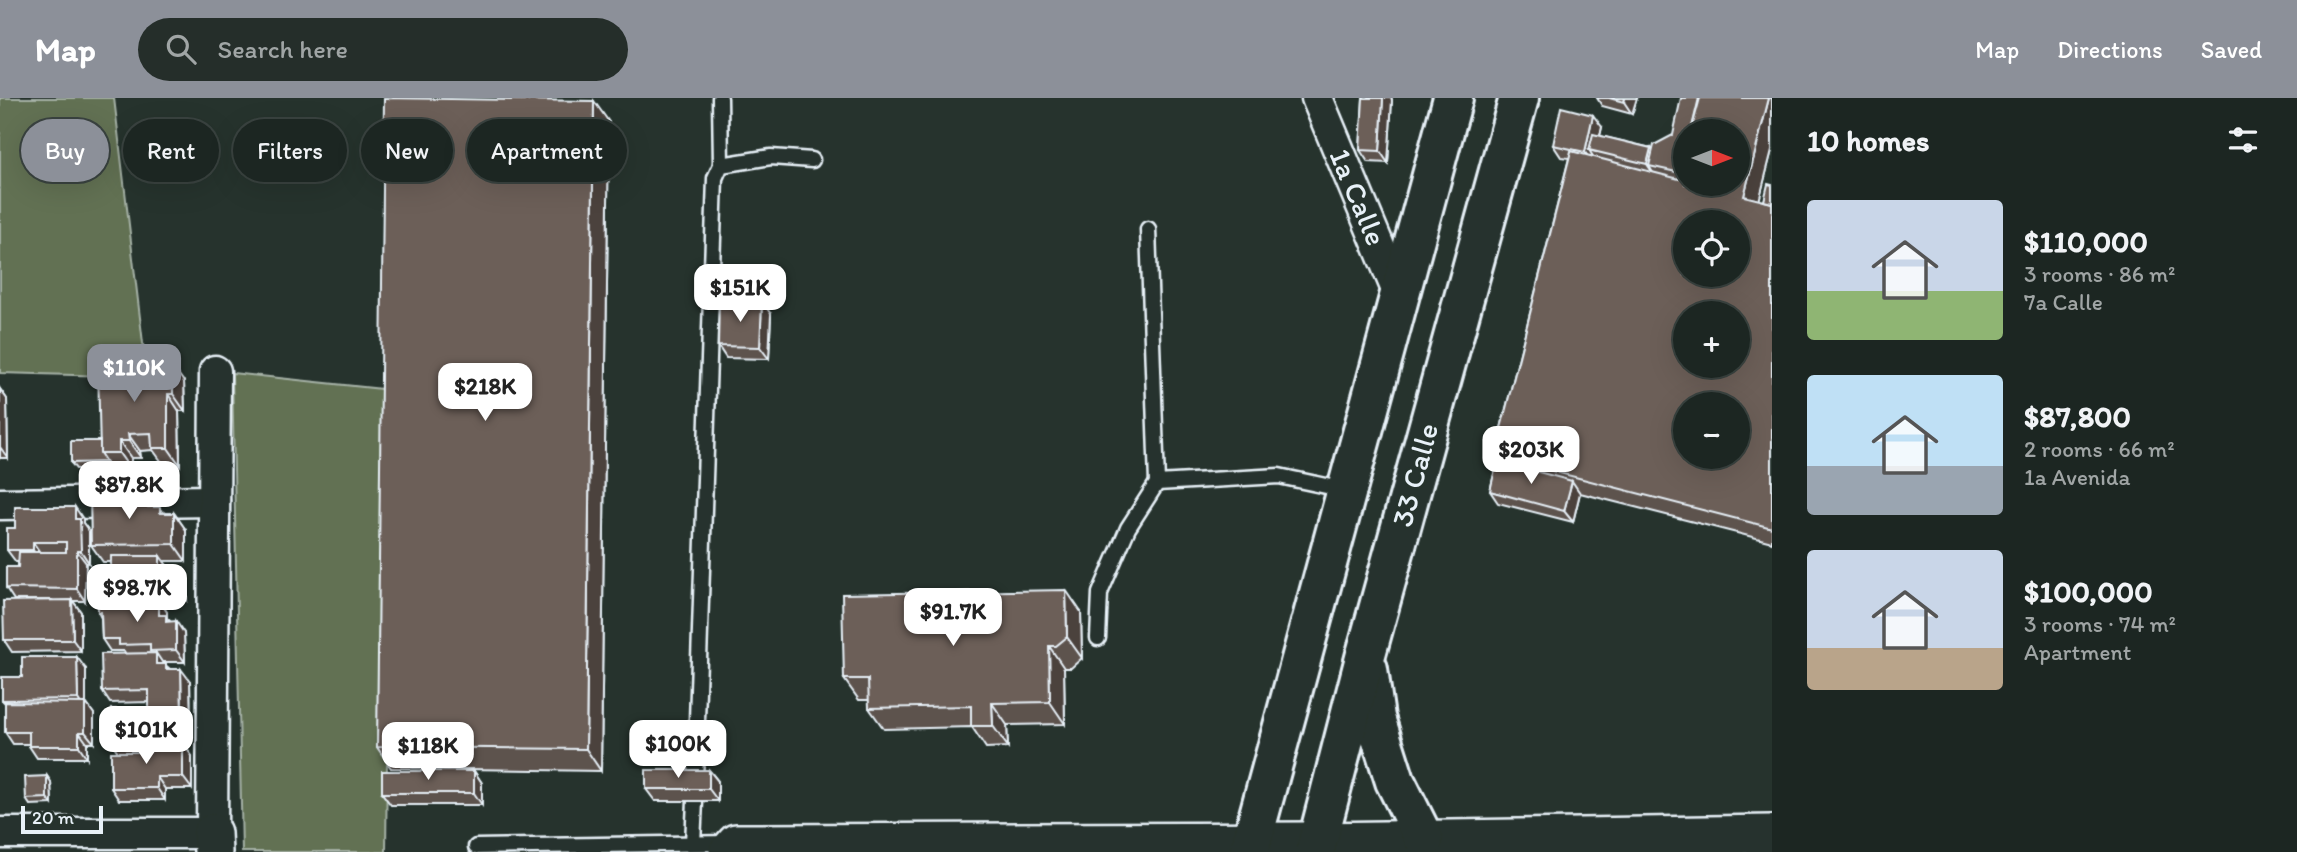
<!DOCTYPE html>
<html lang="en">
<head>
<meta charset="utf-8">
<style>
  :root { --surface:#1c2622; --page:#252e2a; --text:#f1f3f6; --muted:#a0a5a5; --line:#3a4340; --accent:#8c9099 }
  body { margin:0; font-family:Itim,sans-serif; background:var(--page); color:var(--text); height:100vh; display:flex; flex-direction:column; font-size:26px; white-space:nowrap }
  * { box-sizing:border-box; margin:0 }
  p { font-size:23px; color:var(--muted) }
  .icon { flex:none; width:38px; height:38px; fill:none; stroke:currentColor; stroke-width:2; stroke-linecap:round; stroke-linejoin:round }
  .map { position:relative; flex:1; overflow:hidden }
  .sheet { display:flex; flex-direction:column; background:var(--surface); width:525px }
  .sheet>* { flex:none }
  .banner { position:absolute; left:21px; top:21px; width:665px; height:63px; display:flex; gap:14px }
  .needle { width:46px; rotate:90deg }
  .fabs { position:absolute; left:1673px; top:21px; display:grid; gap:14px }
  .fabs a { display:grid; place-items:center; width:77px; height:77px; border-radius:50%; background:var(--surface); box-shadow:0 7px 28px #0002,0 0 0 2px var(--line); font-size:35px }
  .scale { position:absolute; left:21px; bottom:18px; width:82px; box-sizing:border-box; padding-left:7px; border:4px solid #e8f1f8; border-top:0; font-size:19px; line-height:24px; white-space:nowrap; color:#e8f1f8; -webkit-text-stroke:5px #26332d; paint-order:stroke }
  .price { position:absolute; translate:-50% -60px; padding:0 16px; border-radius:14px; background:#fff; color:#222; font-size:23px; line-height:46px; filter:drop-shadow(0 2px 4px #0008) }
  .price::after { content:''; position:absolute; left:50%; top:42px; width:21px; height:16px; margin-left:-10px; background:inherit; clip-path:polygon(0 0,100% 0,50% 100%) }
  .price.active { background:var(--accent); color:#fff }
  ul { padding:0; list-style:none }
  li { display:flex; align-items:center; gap:21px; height:175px; padding:0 35px }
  li span { display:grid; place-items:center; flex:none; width:196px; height:140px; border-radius:7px; color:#555 }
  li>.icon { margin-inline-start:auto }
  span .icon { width:84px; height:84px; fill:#fffc; stroke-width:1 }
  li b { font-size:30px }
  h2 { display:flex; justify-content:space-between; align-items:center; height:84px; padding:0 35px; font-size:30px }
  .tag { padding:0 24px; border-radius:32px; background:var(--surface); box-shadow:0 7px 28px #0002,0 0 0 2px var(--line); font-size:24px; line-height:63px }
  .tag.active { background:var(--accent); color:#fff }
  header { display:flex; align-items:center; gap:42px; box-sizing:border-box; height:98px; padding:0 35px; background:var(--accent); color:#fff }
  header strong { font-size:33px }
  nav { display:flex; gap:38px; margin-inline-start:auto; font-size:24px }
  .search { width:490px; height:63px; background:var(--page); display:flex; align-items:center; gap:18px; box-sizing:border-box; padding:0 24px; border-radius:38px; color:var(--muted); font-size:26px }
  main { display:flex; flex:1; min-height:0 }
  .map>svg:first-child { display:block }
  .green { fill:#627153; stroke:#a5b1a6; stroke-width:2 }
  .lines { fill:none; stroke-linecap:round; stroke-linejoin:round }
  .service-casing { stroke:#e8f1f8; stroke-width:19 }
  .minor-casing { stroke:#e8f1f8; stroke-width:35 }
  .tertiary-casing { stroke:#e8f1f8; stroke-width:42 }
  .primary-casing { stroke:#e8f1f8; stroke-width:44 }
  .service { stroke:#26332d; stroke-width:14 }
  .minor { stroke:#26332d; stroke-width:30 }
  .tertiary { stroke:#26332d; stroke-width:37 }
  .primary { stroke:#26332d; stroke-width:38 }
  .wall { fill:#5d524d; stroke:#e8f1f8; stroke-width:2 }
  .shaded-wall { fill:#4c423e; stroke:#e8f1f8; stroke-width:2 }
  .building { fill:#6c5f59; stroke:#e8f1f8; stroke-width:2; fill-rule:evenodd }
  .labels { text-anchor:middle; stroke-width:5; stroke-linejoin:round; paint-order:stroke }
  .street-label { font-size:30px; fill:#e8f1f8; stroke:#26332d }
</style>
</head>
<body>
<header>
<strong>Map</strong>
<div class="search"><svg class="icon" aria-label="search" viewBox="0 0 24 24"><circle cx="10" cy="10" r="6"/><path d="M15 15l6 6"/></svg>Search here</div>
<nav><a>Map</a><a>Directions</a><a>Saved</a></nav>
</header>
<main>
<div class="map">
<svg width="1772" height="754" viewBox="0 0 1772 754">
  <rect width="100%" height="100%" fill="#26332d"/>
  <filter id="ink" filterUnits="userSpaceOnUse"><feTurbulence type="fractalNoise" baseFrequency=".0143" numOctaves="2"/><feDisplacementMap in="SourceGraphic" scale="14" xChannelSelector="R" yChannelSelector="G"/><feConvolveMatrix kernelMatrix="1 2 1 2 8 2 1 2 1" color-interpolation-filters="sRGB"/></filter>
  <g filter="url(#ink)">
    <!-- green -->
    <g class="green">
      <path d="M 0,0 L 114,0 L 147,279 L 0,275 Z"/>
      <path d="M 232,275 L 391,292 L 386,754 L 242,754 Z"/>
    </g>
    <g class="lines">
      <!-- service casing -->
      <g class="service-casing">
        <g id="service">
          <path d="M 720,0 L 721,67"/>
          <path d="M 1148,131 L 1157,385 L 1279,378 L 1345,392"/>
          <path d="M 1098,540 L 1100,495 L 1128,430 L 1157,385"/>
          <path d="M 695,683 L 715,80 L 721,67 L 771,59 L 812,62"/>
          <path d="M 693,745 L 695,703"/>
          <path d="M 476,749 L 731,745"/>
        </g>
      </g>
      <!-- minor casing -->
      <g class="minor-casing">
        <g id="minor">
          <path d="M 1317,0 L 1400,199"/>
          <path d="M 0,406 L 214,403"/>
          <path d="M 0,735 L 212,735 L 215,273"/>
        </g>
      </g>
      <!-- tertiary casing -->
      <g class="tertiary-casing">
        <g id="tertiary">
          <path d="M 212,735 L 213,754"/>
          <path d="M 728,754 L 736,745 L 1318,743 L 1772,736"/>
        </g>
      </g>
      <!-- primary casing -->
      <g class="primary-casing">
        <g id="primary">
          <path d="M 1368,571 L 1375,620 L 1395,683 L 1424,741"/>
          <path d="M 1249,754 L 1453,0"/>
          <path d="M 1315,754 L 1366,556 L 1519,0"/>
        </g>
      </g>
      <!-- service -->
      <use href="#service" class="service"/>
      <!-- minor -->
      <use href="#minor" class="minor"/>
      <!-- tertiary -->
      <use href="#tertiary" class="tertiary"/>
      <!-- primary -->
      <use href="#primary" class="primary"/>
    </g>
    <!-- wall -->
    <g class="wall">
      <path d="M 1363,0 L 1391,0 L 1392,2 L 1388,65 L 1368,64 L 1360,52 Z"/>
      <path d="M 1597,0 L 1637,0 L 1632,16 L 1602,8 Z"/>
      <path d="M 609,24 L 601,673 L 391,670 L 377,649 Z"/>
      <path d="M 1602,29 L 1600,38 L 1651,50 L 1653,53 L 1772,52 L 1759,102 L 1764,103 L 1772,87 L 1772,444 L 1580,395 L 1573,424 L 1498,405 L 1490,393 L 1497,363 L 1494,358 L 1569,60 L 1561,59 L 1553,47 Z"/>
      <path d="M 771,216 L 769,261 L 726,260 L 718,248 Z"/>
      <path d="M 184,284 L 185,313 L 179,313 L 180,367 L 164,367 L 153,352 L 140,353 L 141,360 L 131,360 L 131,372 L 112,372 L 110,371 L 76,371 L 71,365 L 100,343 Z"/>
      <path d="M 0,291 L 7,301 L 8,360 L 0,360 Z"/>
      <path d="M 147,395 L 157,409 L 165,415 L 174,415 L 186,432 L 186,463 L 164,463 L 168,470 L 178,470 L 187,482 L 187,502 L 159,502 L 167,514 L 167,520 L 170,523 L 184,535 L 185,564 L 162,564 L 170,571 L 190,583 L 191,634 L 178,634 L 178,644 L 167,644 L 167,646 L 183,646 L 192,658 L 192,691 L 165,691 L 165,702 L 119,702 L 111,690 L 118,654 L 111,644 L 149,611 L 149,604 L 110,605 L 102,593 L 125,555 L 124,553 L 110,553 L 102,541 L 101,520 L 98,514 L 119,502 L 111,490 L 111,464 L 103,464 L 91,447 Z"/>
      <path d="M 83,421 L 83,425 L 89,433 L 89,465 L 86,465 L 85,503 L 73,503 L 81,514 L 81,553 L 12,554 L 4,542 L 51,502 L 14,502 L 6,490 L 18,469 L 18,464 L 16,464 L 7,452 L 15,430 Z"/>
      <path d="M 1081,514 L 1082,560 L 1071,570 L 1064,570 L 1065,626 L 1007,627 L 1008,649 L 986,650 L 972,629 L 884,631 L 869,610 L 869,602 L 859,602 L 844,581 Z"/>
      <path d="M 86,571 L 86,605 L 94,616 L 94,645 L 87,645 L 87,660 L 37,660 L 29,648 L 29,646 L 13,646 L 5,634 L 5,605 L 2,602 L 22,579 Z"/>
      <path d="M 709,672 L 718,683 L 718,703 L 655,703 L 646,691 Z"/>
      <path d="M 474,673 L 482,685 L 482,707 L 391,707 L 382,695 Z"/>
      <path d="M 47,678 L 51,684 L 52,706 L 30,707 L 26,701 Z"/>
    </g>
    <!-- shaded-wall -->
    <g class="shaded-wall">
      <path d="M 1383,0 L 1391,0 L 1392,2 L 1388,65 L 1380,53 Z"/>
      <path d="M 1625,0 L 1637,0 L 1632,16 L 1624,4 Z"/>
      <path d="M 1769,0 L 1772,0 L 1772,52 L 1756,115 L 1744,98 Z"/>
      <path d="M 594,3 L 609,24 L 601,673 L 586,651 Z"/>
      <path d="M 1593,17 L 1602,29 L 1596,54 L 1589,52 L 1594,60 L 1593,66 L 1585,54 Z"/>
      <path d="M 1651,50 L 1659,62 L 1649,68 L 1655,78 L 1647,66 Z"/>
      <path d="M 762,204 L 771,216 L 769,261 L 760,249 Z"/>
      <path d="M 172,267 L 184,284 L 185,313 L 173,296 Z"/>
      <path d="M 0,291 L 7,301 L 8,360 L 0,349 Z"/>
      <path d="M 168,296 L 179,313 L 180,367 L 168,350 Z"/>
      <path d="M 128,336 L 140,353 L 141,360 L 129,343 Z"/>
      <path d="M 119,343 L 131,360 L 131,372 L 119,355 Z"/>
      <path d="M 1572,383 L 1580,395 L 1573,424 L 1564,413 Z"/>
      <path d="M 147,395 L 159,412 L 148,409 Z"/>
      <path d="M 75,409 L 83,421 L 83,425 L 89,433 L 89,465 L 81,453 L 75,421 Z"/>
      <path d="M 174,415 L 186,432 L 186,463 L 174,446 Z"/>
      <path d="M 33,444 L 41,456 L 41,464 L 33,452 Z"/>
      <path d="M 77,453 L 86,465 L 85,503 L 77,491 Z"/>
      <path d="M 160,458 L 168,469 L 168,482 L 160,470 Z"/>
      <path d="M 178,470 L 187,482 L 187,502 L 178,490 Z"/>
      <path d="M 1066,492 L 1081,514 L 1082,560 L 1067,539 Z"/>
      <path d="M 72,502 L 81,514 L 81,553 L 73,542 Z"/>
      <path d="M 159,502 L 167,514 L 167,520 L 174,529 L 174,536 L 159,517 Z"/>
      <path d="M 176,523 L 184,535 L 185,564 L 176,552 Z"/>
      <path d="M 1049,548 L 1064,570 L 1065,626 L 1050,604 Z"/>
      <path d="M 156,555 L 164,567 L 156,566 Z"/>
      <path d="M 77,559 L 86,571 L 86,605 L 94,616 L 94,645 L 85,634 L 85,612 L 78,601 Z"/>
      <path d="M 181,571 L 190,583 L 191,634 L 182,623 Z"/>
      <path d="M 992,605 L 1007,627 L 1008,649 L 993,628 Z"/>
      <path d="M 170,623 L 178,634 L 178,644 L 170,632 Z"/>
      <path d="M 158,632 L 167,644 L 167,656 L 158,644 Z"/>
      <path d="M 79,634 L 87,645 L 87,660 L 79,648 Z"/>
      <path d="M 183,646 L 192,658 L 192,691 L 183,679 Z"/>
      <path d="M 709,672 L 718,683 L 718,703 L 709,691 Z"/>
      <path d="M 474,673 L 482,685 L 482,707 L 474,695 Z"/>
      <path d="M 47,678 L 51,684 L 52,706 L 47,700 Z"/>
      <path d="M 157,679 L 165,691 L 165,702 L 157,690 Z"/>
    </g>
    <!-- building -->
    <g class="building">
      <path d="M 384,0 L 594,3 L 586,651 L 377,649 Z"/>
      <path d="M 1363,0 L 1383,0 L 1380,53 L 1360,52 Z"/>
      <path d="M 1609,0 L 1625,0 L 1624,4 Z"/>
      <path d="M 1681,0 L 1699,0 L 1691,33 L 1685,33 L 1685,57 L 1681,75 L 1649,68 L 1654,47 L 1673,37 Z"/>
      <path d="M 1700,0 L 1769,0 L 1744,98 L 1772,105 L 1772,430 L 1494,358 L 1571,53 L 1679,81 L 1685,57 L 1685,86 L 1738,86 L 1738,33 L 1691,33 ZM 1685,124 L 1738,124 L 1738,177 L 1685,177 ZM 1685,215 L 1738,215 L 1738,268 L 1685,268 ZM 1685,306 L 1738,306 L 1738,359 L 1685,359 Z"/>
      <path d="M 1561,9 L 1593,17 L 1585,54 L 1553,47 Z"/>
      <path d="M 1593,36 L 1651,50 L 1647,66 L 1589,52 Z"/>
      <path d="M 1768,86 L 1772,87 L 1772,105 L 1764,103 Z"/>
      <path d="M 719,202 L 762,204 L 760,249 L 718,248 Z"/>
      <path d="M 172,267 L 173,296 L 168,296 L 168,350 L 152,350 L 151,335 L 128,336 L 129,343 L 119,343 L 119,355 L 100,355 L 98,268 Z"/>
      <path d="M 71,343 L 100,343 L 100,355 L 106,364 L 71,365 Z"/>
      <path d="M 1497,363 L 1572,383 L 1564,413 L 1490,393 Z"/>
      <path d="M 147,395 L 148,409 L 160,409 L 160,415 L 174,415 L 174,446 L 91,447 L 90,396 Z"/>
      <path d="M 15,409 L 75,409 L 75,421 L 80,421 L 81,453 L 77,453 L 77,491 L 6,490 L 6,469 L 18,469 L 19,454 L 66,454 L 66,444 L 33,444 L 33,452 L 7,452 L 7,430 L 15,430 Z"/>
      <path d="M 111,458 L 160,458 L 160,470 L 178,470 L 178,490 L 111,490 Z"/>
      <path d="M 1066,492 L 1067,539 L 1056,548 L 1049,548 L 1050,604 L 992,605 L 993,628 L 971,628 L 971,608 L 869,610 L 868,581 L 844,581 L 842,496 Z"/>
      <path d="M 72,502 L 73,542 L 4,542 L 3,503 Z"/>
      <path d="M 159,502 L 159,517 L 166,517 L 166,524 L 176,523 L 176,552 L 150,553 L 150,546 L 119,547 L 119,541 L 102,541 L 101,514 L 98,514 L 98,503 Z"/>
      <path d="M 156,555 L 156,566 L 166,566 L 166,571 L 181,571 L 182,623 L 170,623 L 170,632 L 158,632 L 158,644 L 111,644 L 111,611 L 149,611 L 149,592 L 102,593 L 101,556 Z"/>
      <path d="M 22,559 L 77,559 L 78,601 L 2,602 L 2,579 L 22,579 Z"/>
      <path d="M 5,604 L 85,605 L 85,634 L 79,634 L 79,648 L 29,648 L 29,634 L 5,634 Z"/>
      <path d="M 183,646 L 183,679 L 157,679 L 157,690 L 111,690 L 111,654 L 150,654 L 150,647 Z"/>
      <rect x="646" y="672" width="63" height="19"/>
      <rect x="382" y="673" width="92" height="22"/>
      <path d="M 47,678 L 47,700 L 26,701 L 25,679 Z"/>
    </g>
  </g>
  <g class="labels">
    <!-- street labels -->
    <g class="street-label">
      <text transform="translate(1358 99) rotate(67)" y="10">1a Calle</text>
      <text transform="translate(1415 377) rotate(-75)" y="10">33 Calle</text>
    </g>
  </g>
</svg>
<div class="fabs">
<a><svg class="needle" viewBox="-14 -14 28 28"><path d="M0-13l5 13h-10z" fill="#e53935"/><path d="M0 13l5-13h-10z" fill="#a0a5a5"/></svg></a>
<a><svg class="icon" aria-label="locate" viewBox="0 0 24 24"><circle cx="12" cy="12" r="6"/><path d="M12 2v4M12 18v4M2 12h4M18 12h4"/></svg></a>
<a>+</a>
<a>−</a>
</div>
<div class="scale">20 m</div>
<b class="price" style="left:740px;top:226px">$151K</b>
<b class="price active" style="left:134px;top:306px">$110K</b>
<b class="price" style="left:485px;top:325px">$218K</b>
<b class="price" style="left:1531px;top:388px">$203K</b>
<b class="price" style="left:129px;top:423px">$87.8K</b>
<b class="price" style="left:137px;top:526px">$98.7K</b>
<b class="price" style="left:953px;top:550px">$91.7K</b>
<b class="price" style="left:146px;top:668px">$101K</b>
<b class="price" style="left:678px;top:682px">$100K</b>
<b class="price" style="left:428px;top:684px">$118K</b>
<div class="banner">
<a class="tag active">Buy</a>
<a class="tag">Rent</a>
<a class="tag">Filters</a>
<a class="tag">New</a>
<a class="tag">Apartment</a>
</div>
</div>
<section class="sheet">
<h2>10 homes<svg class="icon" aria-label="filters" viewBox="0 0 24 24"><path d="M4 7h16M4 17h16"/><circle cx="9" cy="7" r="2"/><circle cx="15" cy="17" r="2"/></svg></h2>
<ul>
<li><span style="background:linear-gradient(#c9d6e8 65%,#8fb573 0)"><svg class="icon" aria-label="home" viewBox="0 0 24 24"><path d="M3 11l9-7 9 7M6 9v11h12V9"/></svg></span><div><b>$110,000</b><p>3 rooms · 86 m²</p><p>7a Calle</p></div></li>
<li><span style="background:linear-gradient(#bfe0f5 65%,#9aa5b1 0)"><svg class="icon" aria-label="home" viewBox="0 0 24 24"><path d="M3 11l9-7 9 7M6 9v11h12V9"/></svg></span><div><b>$87,800</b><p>2 rooms · 66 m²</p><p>1a Avenida</p></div></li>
<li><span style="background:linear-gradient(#c9d6e8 70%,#b9a48a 0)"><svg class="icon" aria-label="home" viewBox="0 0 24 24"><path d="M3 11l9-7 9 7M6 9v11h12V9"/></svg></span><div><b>$100,000</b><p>3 rooms · 74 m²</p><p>Apartment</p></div></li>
</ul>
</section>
</main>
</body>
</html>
